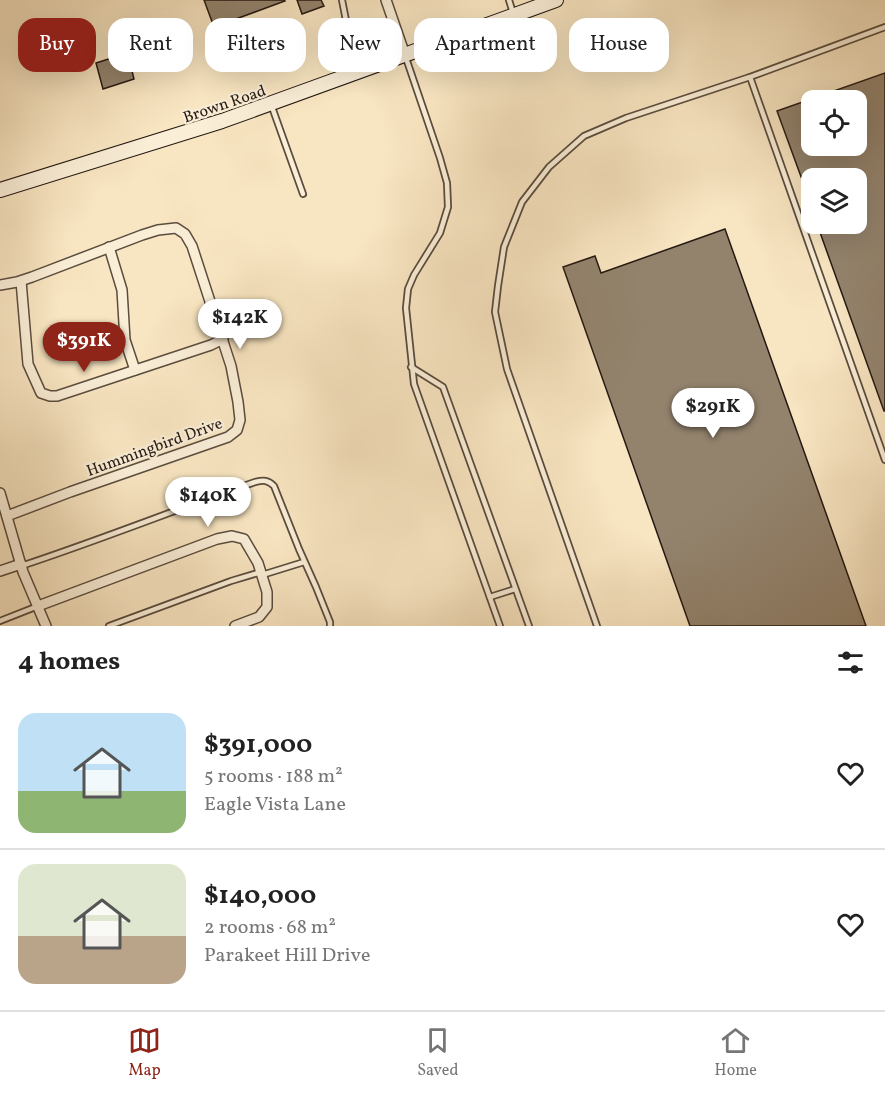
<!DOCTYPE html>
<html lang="en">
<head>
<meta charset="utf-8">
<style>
  :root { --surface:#fff; --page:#f2f2f2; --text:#222; --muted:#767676; --line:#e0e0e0; --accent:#8f2418 }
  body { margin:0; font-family:Vollkorn,serif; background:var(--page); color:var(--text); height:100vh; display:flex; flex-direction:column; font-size:22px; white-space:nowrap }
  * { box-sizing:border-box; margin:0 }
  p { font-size:20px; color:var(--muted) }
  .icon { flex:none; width:33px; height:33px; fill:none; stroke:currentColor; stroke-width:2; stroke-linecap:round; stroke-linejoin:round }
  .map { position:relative; height:626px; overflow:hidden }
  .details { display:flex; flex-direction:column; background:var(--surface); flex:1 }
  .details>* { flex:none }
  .hud { position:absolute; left:18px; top:18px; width:849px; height:54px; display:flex; gap:12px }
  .fabs { position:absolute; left:801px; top:90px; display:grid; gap:12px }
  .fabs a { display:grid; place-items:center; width:66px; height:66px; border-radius:12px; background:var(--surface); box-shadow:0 6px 24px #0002; font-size:30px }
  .price { position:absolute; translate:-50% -51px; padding:0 14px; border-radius:21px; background:#fff; color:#222; font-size:20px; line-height:39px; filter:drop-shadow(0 2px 3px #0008) }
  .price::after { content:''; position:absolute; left:50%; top:36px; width:18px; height:14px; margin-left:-9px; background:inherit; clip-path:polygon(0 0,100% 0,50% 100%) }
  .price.on { background:var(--accent); color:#fff }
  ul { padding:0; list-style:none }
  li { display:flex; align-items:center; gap:18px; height:150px; padding:0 18px }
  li+li { border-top:2px solid var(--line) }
  li span { display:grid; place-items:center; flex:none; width:168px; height:120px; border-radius:18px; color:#555 }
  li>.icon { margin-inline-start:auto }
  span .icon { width:72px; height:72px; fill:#fffc; stroke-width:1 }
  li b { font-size:26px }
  h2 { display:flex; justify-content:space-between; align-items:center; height:72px; padding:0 18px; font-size:26px }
  .chip { padding:0 21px; border-radius:18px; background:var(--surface); box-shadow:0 6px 24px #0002; font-size:21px; line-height:54px }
  .chip.on { background:var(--accent); color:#fff }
  .menu { display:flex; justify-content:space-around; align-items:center; height:84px; border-top:2px solid var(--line); background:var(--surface); font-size:16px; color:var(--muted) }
  .menu a { display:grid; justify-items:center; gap:3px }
  .menu .on { color:var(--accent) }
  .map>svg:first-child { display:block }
  .building { fill:#93836d; stroke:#251913; stroke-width:1.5; fill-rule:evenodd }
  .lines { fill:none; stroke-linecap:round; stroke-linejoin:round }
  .service-casing { stroke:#5a4c3e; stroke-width:8 }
  .minor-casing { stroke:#5a4c3e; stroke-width:12 }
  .secondary-casing { stroke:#251913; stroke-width:16 }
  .service { stroke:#faeed7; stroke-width:4.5 }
  .minor { stroke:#faeed7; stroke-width:9 }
  .secondary { stroke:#faeed7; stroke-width:14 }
  .labels { text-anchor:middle; stroke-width:4.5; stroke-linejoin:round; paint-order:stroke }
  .street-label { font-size:16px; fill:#251913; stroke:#faeed7 }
</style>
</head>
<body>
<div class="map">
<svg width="885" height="626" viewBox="0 0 885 626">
  <rect width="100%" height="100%" fill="#f8e5c1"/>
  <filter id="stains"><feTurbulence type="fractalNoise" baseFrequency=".00333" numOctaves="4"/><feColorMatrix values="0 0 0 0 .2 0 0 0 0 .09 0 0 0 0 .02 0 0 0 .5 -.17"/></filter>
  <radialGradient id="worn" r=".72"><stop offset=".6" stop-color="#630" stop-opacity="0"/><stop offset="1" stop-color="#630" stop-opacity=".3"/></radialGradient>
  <!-- building -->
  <g class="building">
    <path d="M 204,0 L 284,0 L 285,1 L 214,27 Z"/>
    <path d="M 297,0 L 321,0 L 324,6 L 302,14 Z"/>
    <path d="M 143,48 L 148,65 L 132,71 L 134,79 L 103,89 L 96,63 Z"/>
    <path d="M 885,73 L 885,411 L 884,411 L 817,224 L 856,224 L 856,178 L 812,178 L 811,204 L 777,111 ZM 812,100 L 856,100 L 856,146 L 812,146 Z"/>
    <path d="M 725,229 L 866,626 L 690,626 L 563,267 L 595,256 L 601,273 Z"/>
  </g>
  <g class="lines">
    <!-- service casing -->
    <g class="service-casing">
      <g id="service">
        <path d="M 342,0 L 352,51 L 358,70"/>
        <path d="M 509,0 L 513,13"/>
        <path d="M 406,58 L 440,158 L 447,183 L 448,207 L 440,233 L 414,275 L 408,289 L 406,308 L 414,384 L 500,626"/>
        <path d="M 750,77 L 885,460"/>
        <path d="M 272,107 L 303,194"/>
        <path d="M 411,367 L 443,387 L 529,626"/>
        <path d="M 21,566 C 100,540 177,509 255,482 C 264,480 268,480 274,486 L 299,549 L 316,587 L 330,622 L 330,626"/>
        <path d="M 262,575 L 304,562"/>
        <path d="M 490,597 L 515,589"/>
        <path d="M 0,621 L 38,606"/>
        <path d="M 109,626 L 231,581 L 261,572"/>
        <path d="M 597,626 L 507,369 L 495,312 L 498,286 L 504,247 L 522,202 L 549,167 L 584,136 L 626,118 L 750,77 L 885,27"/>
      </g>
    </g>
    <!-- minor casing -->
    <g class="minor-casing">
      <g id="minor">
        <path d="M 386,0 L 405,55"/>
        <path d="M 109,247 L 122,290 L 125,340 L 135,370"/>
        <path d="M 21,281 L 28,364 L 41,393 L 50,396 L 57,396 L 211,345 L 223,339"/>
        <path d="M 0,285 L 17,282 L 32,277 L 142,235 L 158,230 L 176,228 L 185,234 L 192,246 L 231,366 L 238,402 L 240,420 L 237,430 L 228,437 L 70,492 L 7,516"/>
        <path d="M 0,493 L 23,572 L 46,626"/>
        <path d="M 0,571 L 21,564"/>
        <path d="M 38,606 L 217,539 L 232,536 L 244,539 L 258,563 L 267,592 L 267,607 L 259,617 L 235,626"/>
      </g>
    </g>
    <!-- secondary casing -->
    <g class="secondary-casing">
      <path id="secondary" d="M 0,190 L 222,121 L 556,0"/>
    </g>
    <!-- service -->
    <use href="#service" class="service"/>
    <!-- minor -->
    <use href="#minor" class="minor"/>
    <!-- secondary -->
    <use href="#secondary" class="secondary"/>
  </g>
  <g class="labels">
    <!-- street labels -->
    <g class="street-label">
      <text transform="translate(224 103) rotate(-19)" y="6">Brown Road</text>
      <text transform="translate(154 446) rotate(-20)" y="6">Hummingbird Drive</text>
    </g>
  </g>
  <rect width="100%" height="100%" filter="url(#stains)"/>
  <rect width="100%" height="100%" fill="url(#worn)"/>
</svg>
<div class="fabs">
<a><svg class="icon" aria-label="locate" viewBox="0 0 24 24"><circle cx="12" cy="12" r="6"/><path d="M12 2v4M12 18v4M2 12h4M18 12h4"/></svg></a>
<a><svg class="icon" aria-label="layers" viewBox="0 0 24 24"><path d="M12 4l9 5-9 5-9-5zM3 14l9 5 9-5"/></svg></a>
</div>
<b class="price" style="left:240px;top:350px">$142K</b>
<b class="price on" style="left:84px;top:373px">$391K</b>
<b class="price" style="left:713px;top:439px">$291K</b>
<b class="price" style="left:208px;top:528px">$140K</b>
<div class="hud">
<a class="chip on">Buy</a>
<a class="chip">Rent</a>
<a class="chip">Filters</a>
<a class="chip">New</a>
<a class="chip">Apartment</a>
<a class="chip">House</a>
</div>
</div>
<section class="details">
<h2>4 homes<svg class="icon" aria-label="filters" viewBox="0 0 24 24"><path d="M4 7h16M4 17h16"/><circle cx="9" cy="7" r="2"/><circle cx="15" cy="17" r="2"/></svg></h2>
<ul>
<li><span style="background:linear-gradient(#bfe0f5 65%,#8fb573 0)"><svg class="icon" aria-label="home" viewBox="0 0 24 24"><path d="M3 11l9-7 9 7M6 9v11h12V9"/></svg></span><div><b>$391,000</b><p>5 rooms · 188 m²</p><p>Eagle Vista Lane</p></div><svg class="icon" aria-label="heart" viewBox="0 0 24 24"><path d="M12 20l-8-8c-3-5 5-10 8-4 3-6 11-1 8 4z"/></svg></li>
<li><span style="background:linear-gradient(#dfe7d0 60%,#b9a48a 0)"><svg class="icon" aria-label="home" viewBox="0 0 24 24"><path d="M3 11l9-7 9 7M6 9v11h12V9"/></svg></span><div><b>$140,000</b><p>2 rooms · 68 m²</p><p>Parakeet Hill Drive</p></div><svg class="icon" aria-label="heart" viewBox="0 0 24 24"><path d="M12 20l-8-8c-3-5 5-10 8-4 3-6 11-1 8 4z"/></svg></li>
</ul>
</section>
<nav class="menu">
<a class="on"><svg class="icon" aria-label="map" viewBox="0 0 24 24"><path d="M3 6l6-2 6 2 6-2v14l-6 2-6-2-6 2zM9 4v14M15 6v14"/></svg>Map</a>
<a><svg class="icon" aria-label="saved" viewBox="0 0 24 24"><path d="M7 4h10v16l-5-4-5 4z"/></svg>Saved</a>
<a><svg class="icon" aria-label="home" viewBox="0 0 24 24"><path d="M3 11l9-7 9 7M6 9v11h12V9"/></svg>Home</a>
</nav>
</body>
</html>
